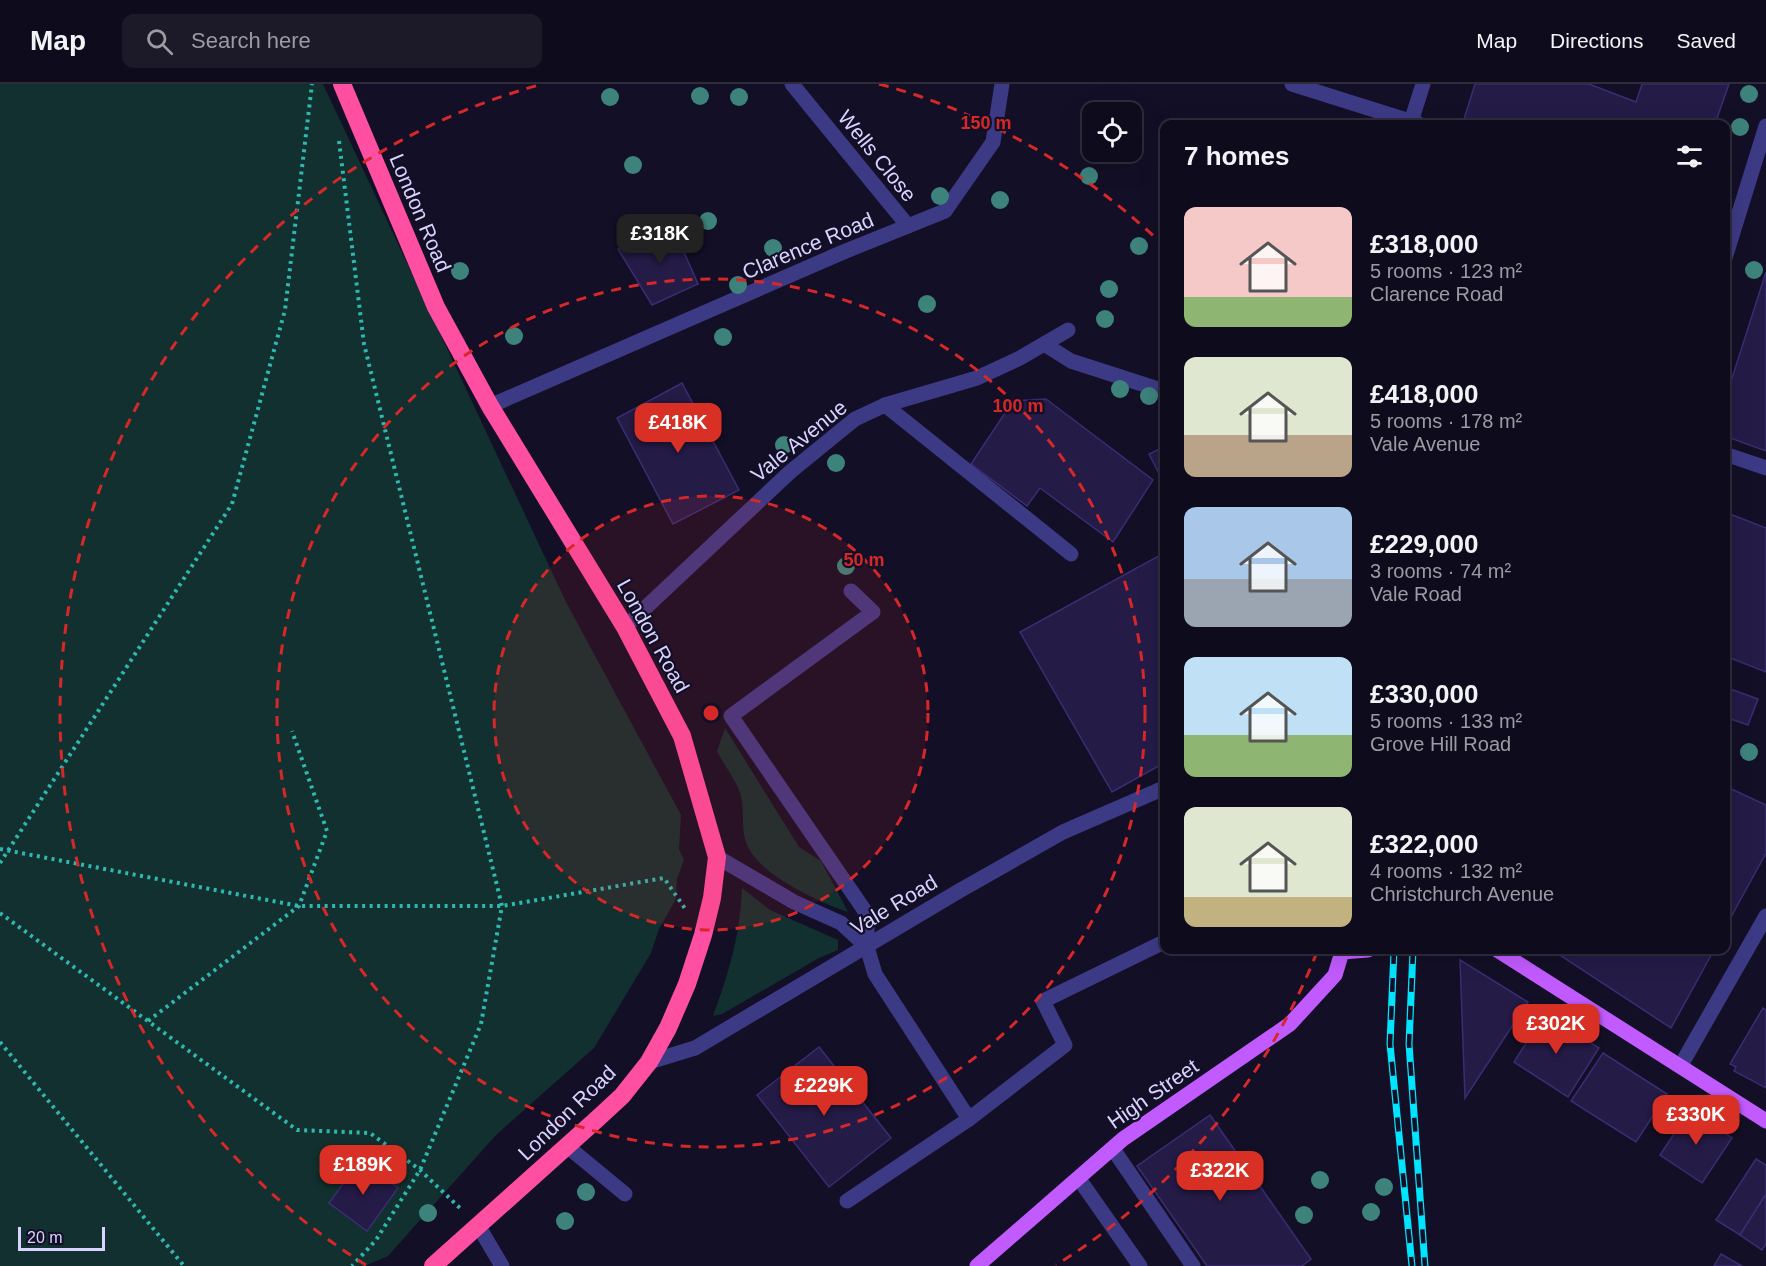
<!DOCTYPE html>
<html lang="en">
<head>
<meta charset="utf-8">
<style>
  :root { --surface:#0e0b1c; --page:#1c1929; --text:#f1f3f6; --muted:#9b9ba3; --line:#2e2b3b; --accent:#d93025 }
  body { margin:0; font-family:Arial,sans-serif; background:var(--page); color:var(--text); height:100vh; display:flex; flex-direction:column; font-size:22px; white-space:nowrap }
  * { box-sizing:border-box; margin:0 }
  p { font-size:20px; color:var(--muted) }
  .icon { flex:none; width:33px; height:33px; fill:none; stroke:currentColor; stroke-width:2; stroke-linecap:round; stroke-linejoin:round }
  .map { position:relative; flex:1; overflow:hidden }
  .side { position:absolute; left:1160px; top:36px; width:570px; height:834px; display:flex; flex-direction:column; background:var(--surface); border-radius:12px; box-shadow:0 6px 24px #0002,0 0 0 2px var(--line) }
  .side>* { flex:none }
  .controls { position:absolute; left:1082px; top:18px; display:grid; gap:12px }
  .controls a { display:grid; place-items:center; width:60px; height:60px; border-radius:12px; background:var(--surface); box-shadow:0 6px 24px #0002,0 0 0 2px var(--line); font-size:30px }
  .scale { position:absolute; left:18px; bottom:15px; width:87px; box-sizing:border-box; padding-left:6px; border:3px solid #d9d4ff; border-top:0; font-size:16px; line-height:21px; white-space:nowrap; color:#d9d4ff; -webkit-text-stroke:4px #130f26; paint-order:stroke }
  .price { position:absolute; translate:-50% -51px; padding:0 14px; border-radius:12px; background:var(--accent); color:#fff; font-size:20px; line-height:39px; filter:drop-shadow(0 2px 3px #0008) }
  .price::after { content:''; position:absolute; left:50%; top:36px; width:18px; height:14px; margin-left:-9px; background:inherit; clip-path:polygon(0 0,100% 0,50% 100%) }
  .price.on { background:#222; color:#fff }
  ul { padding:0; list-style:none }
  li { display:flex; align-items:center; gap:18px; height:150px; padding:0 24px }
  li span { display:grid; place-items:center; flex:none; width:168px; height:120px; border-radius:12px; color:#555 }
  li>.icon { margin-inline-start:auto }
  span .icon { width:72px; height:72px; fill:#fffc; stroke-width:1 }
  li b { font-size:26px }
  h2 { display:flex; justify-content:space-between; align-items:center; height:72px; padding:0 24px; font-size:26px }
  header { display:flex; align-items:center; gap:36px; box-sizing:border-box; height:84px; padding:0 30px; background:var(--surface); border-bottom:2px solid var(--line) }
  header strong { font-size:28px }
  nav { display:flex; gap:33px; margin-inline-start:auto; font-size:21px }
  .search { width:420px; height:54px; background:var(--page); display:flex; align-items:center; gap:15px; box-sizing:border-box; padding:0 21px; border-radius:12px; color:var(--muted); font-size:22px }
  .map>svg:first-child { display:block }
  .green { fill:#12302f }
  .building { fill:#241b47; stroke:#3b2d73; stroke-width:1.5 }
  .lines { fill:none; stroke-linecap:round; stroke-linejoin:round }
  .path { stroke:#2fb8b0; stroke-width:4; stroke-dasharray:3 4.5; stroke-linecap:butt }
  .minor { stroke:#3d3a85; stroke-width:15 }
  .major { stroke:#c25bff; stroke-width:15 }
  .highway { stroke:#ff4fa3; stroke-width:18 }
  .rail-casing { stroke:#00e5ff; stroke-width:7 }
  .rail { stroke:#130f26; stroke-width:4.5; stroke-dasharray:14; stroke-linecap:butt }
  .tree { fill:#3d827b }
  .ring { fill:none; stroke:#d62828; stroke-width:3; stroke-dasharray:10 8 }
  .labels { text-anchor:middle; stroke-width:4.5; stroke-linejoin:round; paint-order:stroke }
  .street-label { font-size:21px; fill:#d9d4ff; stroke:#130f26 }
  .centre { fill:#d62828; stroke:#130f26; stroke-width:3 }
  .ring-label { font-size:18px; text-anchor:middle; font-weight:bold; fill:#d62828; stroke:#130f26; stroke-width:4.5; stroke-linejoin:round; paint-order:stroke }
</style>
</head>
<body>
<header>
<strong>Map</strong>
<div class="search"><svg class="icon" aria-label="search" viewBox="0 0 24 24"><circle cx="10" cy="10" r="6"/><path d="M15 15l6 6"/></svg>Search here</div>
<nav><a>Map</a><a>Directions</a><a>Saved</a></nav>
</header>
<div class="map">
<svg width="1766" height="1182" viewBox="0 0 1766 1182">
  <rect width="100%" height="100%" fill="#130f26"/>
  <!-- green -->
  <g class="green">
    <path d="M 0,0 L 323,0 L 566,518 L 681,731 L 679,765 L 684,776 L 677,795 L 676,815 L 659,845 L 651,869 L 594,964 L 496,1051 L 388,1172 L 365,1182 L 0,1182 Z"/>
    <path d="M 725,644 L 799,763 L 821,777 L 848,828 C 819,818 762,792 748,763 C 740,747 745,729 741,712 C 737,697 724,681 717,667 Z"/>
    <path d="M 742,804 L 770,826 L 838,856 L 838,866 L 819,874 L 722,930 L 713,932 C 729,888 740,852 742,804 Z"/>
  </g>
  <!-- building -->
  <g class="building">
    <path d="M 1475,0 L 1589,0 L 1636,18 L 1642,0 L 1729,0 L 1715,40 L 1478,40 L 1464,35 Z"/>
    <path d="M 672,141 L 698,200 L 652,221 L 618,165 Z"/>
    <path d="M 1766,188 L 1766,367 L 1725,352 L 1725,316 Z"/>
    <path d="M 682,299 L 739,406 L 673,440 L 617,334 Z"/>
    <path d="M 1046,315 L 1153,396 L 1113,458 L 1040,404 L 1027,422 L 971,380 L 1013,317 Z"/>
    <path d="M 1164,363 L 1164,399 L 1149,370 Z"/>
    <path d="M 1725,428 L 1766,444 L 1766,588 L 1725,572 Z"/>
    <path d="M 1164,469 L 1164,679 L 1112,708 L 1020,548 Z"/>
    <path d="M 1725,603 L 1758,615 L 1748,641 L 1725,633 Z"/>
    <path d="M 1725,702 L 1766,721 L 1766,769 L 1725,844 Z"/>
    <path d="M 1552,866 L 1714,866 L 1671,944 Z"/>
    <path d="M 1460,876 L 1528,918 L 1465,1014 Z"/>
    <path d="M 1763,924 L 1766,926 L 1766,1004 L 1734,987 L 1736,983 L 1730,980 Z"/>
    <path d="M 1545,929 L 1599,964 L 1568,1013 L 1514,978 Z"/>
    <path d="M 819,963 L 891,1054 L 829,1103 L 757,1011 Z"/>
    <path d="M 1603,969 L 1667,1010 L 1636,1058 L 1571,1017 Z"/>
    <path d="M 1690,1026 L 1732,1054 L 1702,1099 L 1660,1071 Z"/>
    <path d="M 1210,1031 L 1311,1175 L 1302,1182 L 1207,1182 L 1137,1082 Z"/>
    <path d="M 1756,1075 L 1766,1081 L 1766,1110 L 1740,1151 L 1716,1136 Z"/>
    <path d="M 359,1078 L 398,1104 L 367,1147 L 329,1119 Z"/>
    <path d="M 1766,1110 L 1766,1160 L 1762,1166 L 1740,1151 Z"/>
    <path d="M 1721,1170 L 1742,1182 L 1714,1182 Z"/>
  </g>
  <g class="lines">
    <!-- path -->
    <g class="path">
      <path d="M 339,57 L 364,260 L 502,822 L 481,940 L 420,1086 L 376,1156 L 352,1182"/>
      <path d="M 0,765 L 299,822 L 502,822 L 664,794 L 686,826"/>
      <path d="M 0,779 L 232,420 L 285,226 L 312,0"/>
      <path d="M 0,829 L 297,1046 L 370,1049 L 420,1086 L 462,1126"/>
      <path d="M 148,937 L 299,822 L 327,747 L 292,647"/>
      <path d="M 0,958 L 184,1182"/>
    </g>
    <!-- minor -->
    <g class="minor">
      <path d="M 792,0 L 908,142"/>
      <path d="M 1292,0 L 1419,40"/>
      <path d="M 1411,38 L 1423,0"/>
      <path d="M 1725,174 L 1766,42"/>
      <path d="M 1044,260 L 1071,277 L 1164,307"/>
      <path d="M 885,321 L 1071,470"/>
      <path d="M 490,322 L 841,169 L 945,127 L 993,58 L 1002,0"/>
      <path d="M 1725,370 L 1766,384"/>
      <path d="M 851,507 L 873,528 L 731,632 L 867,830 L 867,863 L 875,890 L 969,1035"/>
      <path d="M 625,543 L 790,388 L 855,335 L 885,321 L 977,294 L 1020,274 L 1068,246"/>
      <path d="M 717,773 L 794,818 L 841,839 L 867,863"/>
      <path d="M 649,978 L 695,964 L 959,807 L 1063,748 L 1164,704"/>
      <path d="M 1681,981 L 1766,832"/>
      <path d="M 568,1063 L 625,1110"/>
      <path d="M 1113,1065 L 1193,1182"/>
      <path d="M 1079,1095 L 1140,1182"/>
      <path d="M 847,1117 L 969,1035 L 1065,961 L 1043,917 L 1164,858"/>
      <path d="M 479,1143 L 502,1182"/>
    </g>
    <!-- major -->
    <g class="major">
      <path d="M 1497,866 L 1766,1037"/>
      <path d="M 977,1182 L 1123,1055 L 1290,940 L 1335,891 L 1342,868 L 1368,866"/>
    </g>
    <!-- highway -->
    <path class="highway" d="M 342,0 L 436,223 L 490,322 L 625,543 L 682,652 L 717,773 L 712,814 L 703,851 L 687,900 L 668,944 L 649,978 L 622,1012 L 596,1036 L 433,1182"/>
    <!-- rail casing -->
    <g class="rail-casing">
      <g id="rail">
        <path d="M 1394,866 L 1390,960 L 1412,1182"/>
        <path d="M 1413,866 L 1409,960 L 1425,1182"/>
      </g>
    </g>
    <!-- rail -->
    <use href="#rail" class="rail"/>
  </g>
  <!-- trees -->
  <g class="tree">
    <circle cx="1749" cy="10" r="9"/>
    <circle cx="700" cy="12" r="9"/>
    <circle cx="610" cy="13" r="9"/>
    <circle cx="739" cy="13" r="9"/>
    <circle cx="1740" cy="43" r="9"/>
    <circle cx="633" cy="81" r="9"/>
    <circle cx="1089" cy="92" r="9"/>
    <circle cx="940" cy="112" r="9"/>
    <circle cx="1000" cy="116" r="9"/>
    <circle cx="708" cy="137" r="9"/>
    <circle cx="1139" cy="162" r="9"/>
    <circle cx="773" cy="164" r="9"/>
    <circle cx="1754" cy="186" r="9"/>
    <circle cx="460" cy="187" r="9"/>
    <circle cx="738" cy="201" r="9"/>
    <circle cx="1109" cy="205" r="9"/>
    <circle cx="927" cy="220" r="9"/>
    <circle cx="1105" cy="235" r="9"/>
    <circle cx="514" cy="252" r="9"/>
    <circle cx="723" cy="253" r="9"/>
    <circle cx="1120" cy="305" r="9"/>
    <circle cx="1149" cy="312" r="9"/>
    <circle cx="784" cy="361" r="9"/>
    <circle cx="836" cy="379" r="9"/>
    <circle cx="846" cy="482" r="9"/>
    <circle cx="1749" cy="668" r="9"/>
    <circle cx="1320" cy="1096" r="9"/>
    <circle cx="1384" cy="1103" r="9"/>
    <circle cx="586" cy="1108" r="9"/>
    <circle cx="1371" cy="1128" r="9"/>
    <circle cx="428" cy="1129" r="9"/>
    <circle cx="1304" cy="1131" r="9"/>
    <circle cx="565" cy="1137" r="9"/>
  </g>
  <!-- distance rings -->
  <circle cx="711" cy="629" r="217" fill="#d62828" fill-opacity=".12"/>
  <g class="ring">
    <circle cx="711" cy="629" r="217"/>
    <circle cx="711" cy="629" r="434"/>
    <path d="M1317 868A651 651 0 0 1 1056 1181M366 1181A651 651 0 0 1 543 0M879 0A651 651 0 0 1 1163 161"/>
  </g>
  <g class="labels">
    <!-- street labels -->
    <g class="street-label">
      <text transform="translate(877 72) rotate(51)" y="7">Wells Close</text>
      <text transform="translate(420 129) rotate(67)" y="7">London Road</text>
      <text transform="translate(808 162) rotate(-23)" y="7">Clarence Road</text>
      <text transform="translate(799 357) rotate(-39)" y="7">Vale Avenue</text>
      <text transform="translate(653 552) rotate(61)" y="7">London Road</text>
      <text transform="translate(894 821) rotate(-31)" y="7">Vale Road</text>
      <text transform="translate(1153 1010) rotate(-35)" y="7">High Street</text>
      <text transform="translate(567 1029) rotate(-44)" y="7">London Road</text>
    </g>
  </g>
  <circle cx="711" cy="629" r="9" class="centre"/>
  <g class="ring-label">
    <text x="986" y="45">150 m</text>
    <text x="1018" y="328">100 m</text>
    <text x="864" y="482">50 m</text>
  </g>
</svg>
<div class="controls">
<a><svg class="icon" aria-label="locate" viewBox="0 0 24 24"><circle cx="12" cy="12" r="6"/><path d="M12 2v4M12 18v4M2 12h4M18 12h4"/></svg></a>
</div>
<div class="scale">20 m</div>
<b class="price on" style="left:660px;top:181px">£318K</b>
<b class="price" style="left:678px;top:370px">£418K</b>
<b class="price" style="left:1556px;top:971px">£302K</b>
<b class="price" style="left:824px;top:1033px">£229K</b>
<b class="price" style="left:1696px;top:1062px">£330K</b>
<b class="price" style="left:363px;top:1112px">£189K</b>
<b class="price" style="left:1220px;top:1118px">£322K</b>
<section class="side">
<h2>7 homes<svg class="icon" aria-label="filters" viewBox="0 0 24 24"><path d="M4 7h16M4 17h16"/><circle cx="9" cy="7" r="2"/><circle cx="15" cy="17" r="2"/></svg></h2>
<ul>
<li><span style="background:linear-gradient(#f6c9c9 75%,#8fb573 0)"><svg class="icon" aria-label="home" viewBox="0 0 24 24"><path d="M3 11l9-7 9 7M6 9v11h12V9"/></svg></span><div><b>£318,000</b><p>5 rooms · 123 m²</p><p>Clarence Road</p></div></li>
<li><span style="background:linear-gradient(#dfe7d0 65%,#b9a48a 0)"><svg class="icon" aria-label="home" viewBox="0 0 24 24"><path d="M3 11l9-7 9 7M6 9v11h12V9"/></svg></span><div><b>£418,000</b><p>5 rooms · 178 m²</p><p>Vale Avenue</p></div></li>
<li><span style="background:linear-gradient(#a9c7e8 60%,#9aa5b1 0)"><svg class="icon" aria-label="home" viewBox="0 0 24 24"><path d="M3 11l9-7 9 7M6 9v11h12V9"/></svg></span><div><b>£229,000</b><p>3 rooms · 74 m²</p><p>Vale Road</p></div></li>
<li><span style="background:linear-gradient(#bfe0f5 65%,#8fb573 0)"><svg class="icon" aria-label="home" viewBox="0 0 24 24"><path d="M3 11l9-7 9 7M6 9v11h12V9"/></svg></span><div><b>£330,000</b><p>5 rooms · 133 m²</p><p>Grove Hill Road</p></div></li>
<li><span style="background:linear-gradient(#dfe7d0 75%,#c2b280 0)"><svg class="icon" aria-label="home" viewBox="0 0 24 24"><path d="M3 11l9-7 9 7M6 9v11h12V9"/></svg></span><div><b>£322,000</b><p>4 rooms · 132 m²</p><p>Christchurch Avenue</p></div></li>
</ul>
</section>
</div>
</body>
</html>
